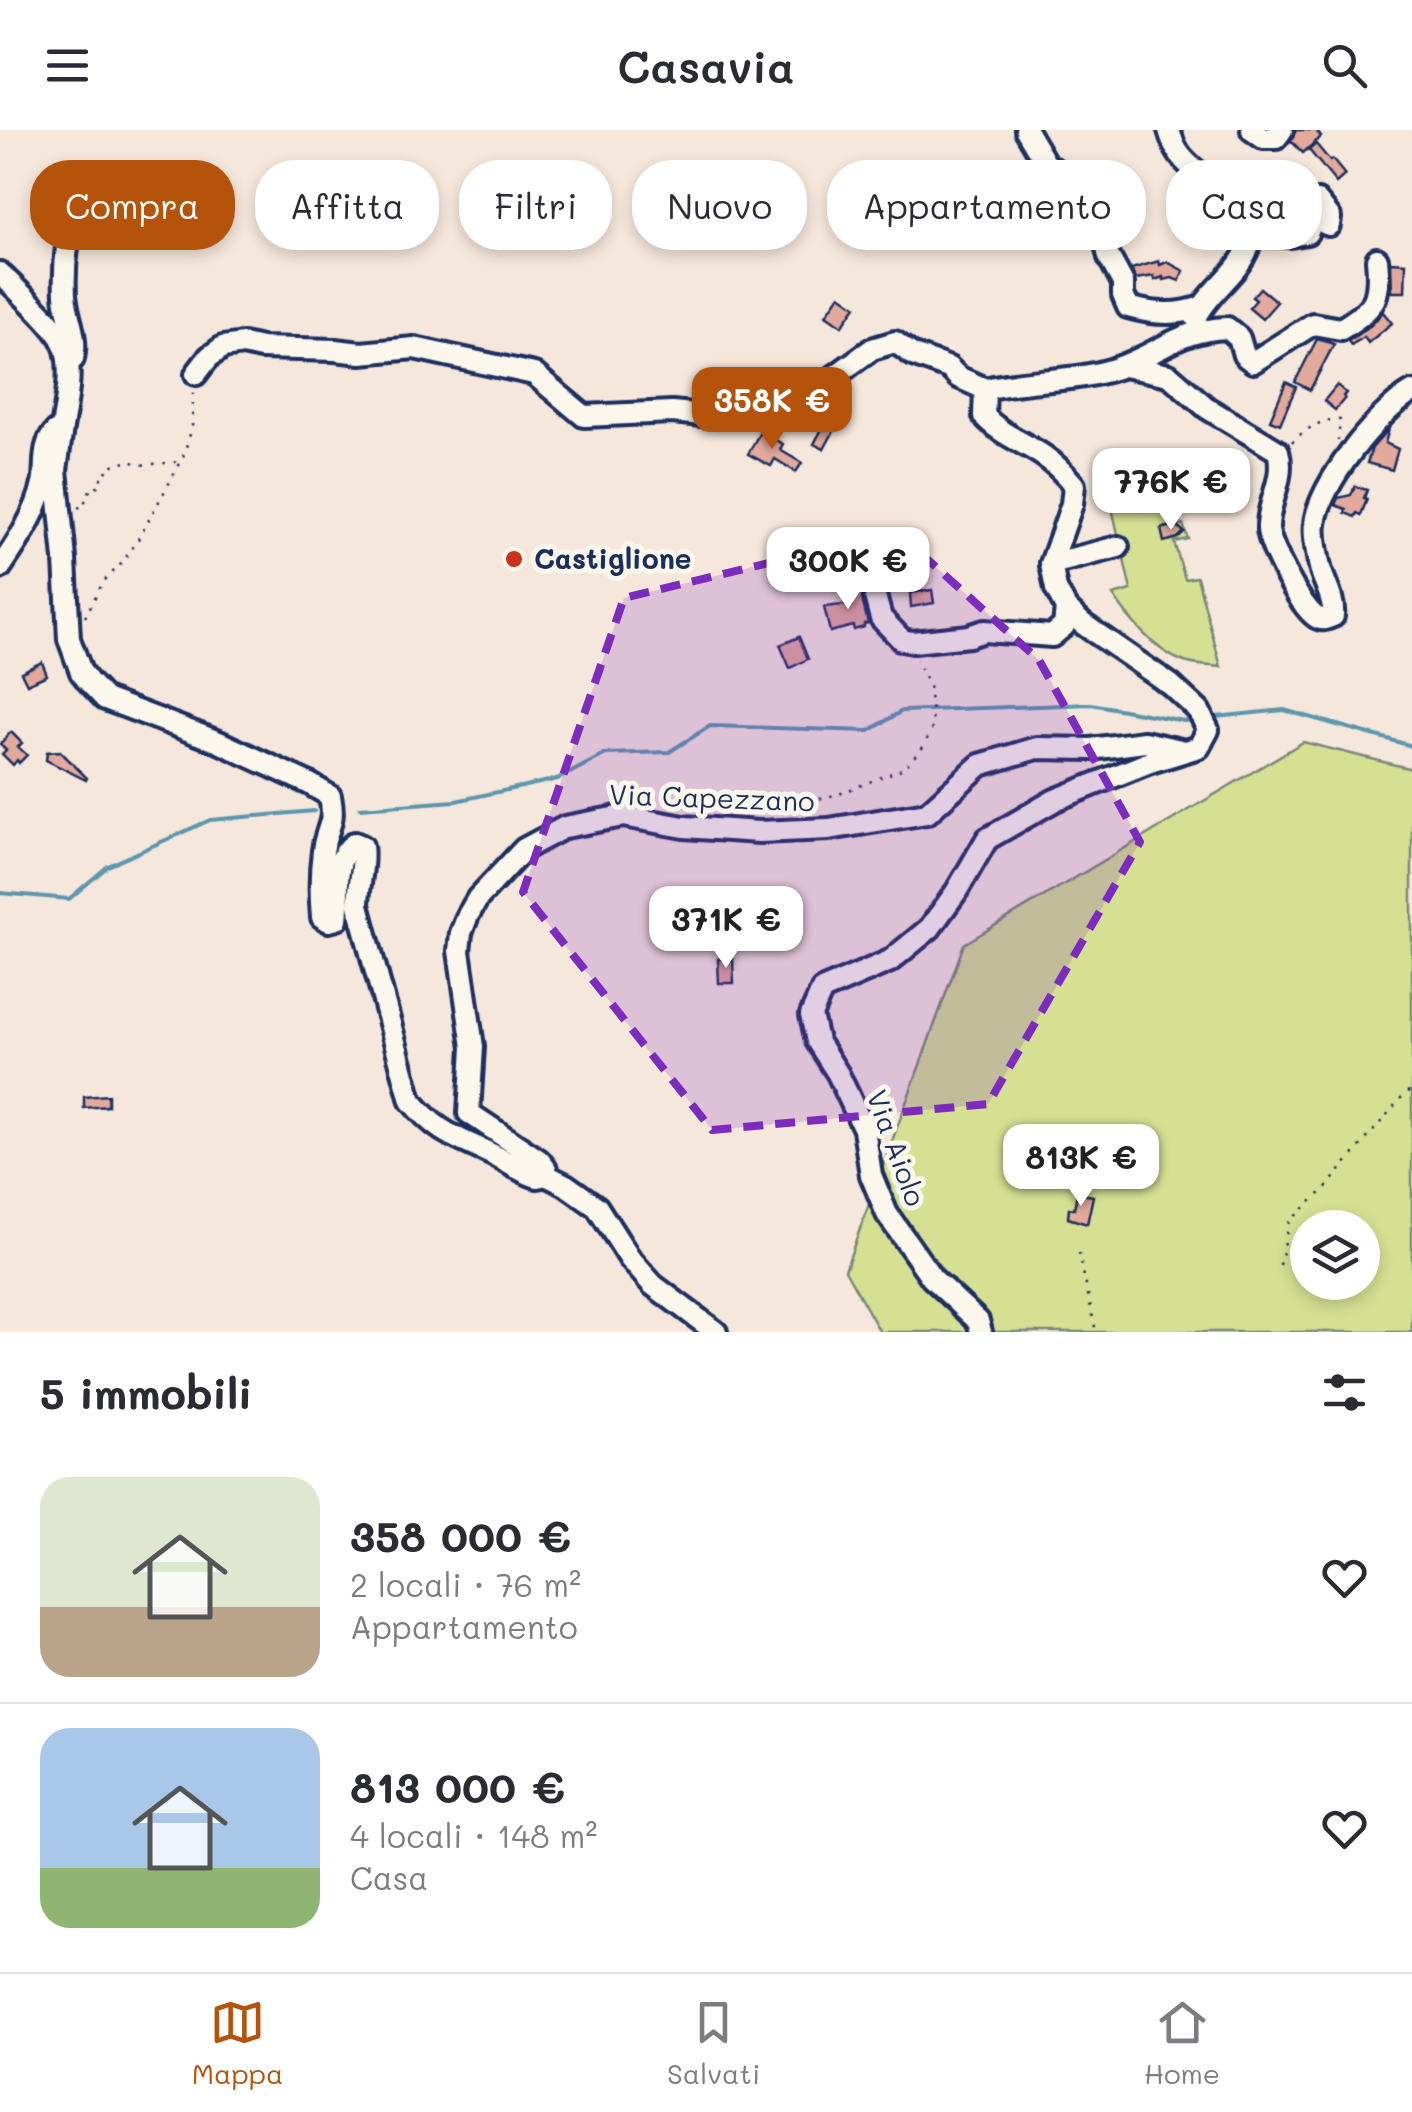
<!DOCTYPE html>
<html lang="it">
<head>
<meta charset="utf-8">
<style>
  :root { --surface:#fff; --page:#f2f2f3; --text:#2b2b33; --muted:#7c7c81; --line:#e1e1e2; --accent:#b45309 }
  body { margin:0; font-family:Mali,sans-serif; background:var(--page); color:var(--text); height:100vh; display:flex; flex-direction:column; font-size:38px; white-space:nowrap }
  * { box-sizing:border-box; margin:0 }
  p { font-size:32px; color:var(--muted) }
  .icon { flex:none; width:55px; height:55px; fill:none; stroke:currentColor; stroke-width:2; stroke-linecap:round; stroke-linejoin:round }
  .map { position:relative; height:1202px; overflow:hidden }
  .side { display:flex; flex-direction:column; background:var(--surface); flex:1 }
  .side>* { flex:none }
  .hud { position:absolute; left:30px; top:30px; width:1352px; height:90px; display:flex; gap:20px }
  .tools { position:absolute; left:1290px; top:1080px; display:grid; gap:20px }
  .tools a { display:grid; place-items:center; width:90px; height:90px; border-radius:50%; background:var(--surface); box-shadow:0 5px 15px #0003; font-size:50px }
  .price { position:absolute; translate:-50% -85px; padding:0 22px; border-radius:20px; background:#fff; color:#222; font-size:32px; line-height:65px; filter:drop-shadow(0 2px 5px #0008) }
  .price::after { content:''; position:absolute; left:50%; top:60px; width:30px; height:22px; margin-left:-15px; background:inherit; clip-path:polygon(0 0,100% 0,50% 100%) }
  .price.current { background:var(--accent); color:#fff }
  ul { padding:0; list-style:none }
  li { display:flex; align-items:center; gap:30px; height:250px; padding:0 40px }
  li+li { border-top:2px solid var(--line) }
  li span { display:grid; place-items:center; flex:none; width:280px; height:200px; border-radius:30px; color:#555 }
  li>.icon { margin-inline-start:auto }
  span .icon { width:120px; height:120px; fill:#fffc; stroke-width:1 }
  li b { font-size:42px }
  h2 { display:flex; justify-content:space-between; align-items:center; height:120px; padding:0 40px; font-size:42px }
  .chip { padding:0 35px; border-radius:40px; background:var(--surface); box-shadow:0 5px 15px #0003; font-size:35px; line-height:90px }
  .chip.current { background:var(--accent); color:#fff }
  header { display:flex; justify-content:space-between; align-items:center; height:130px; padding:0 40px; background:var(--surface); font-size:45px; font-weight:600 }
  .dock { display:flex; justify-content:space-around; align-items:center; height:140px; border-top:2px solid var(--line); background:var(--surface); font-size:28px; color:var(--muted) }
  .dock a { display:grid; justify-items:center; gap:5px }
  .dock .current { color:var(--accent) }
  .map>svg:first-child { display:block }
  .green { fill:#d5e093; stroke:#788878; stroke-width:2.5; fill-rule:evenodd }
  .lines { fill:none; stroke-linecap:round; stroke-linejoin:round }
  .stream { stroke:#5c96ad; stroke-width:4 }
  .building { fill:#e2a99c; stroke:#1b2f5e; stroke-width:2.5 }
  .minor-casing { stroke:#1b2f5e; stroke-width:28 }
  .path { stroke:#1b2f5e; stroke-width:2.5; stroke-dasharray:2.5 8; stroke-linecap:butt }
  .minor { stroke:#fbf7ec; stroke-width:20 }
  .marked { fill:#7b2cbf; fill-opacity:0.2; stroke:#7b2cbf; stroke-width:8; stroke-dasharray:20 12; stroke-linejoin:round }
  .poi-dot { fill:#c8321e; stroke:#fbf7ec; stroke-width:4 }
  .labels { text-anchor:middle; stroke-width:10; stroke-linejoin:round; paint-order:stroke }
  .poi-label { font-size:28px; font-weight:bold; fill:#1b2f5e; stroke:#fbf7ec; text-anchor:start }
  .street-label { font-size:28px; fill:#1b2f5e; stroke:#fbf7ec }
</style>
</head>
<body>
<header><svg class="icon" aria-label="menu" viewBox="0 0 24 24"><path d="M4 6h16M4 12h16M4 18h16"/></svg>Casavia<svg class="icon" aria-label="search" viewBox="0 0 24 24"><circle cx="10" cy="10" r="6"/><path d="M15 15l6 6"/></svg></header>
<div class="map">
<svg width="1412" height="1202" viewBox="0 0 1412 1202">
  <rect width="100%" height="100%" fill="#f6e7dc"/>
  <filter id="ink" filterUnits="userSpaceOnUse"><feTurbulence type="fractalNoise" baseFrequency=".01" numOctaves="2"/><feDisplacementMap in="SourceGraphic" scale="20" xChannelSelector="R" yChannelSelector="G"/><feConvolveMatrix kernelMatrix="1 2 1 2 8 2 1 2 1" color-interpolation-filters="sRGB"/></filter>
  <g filter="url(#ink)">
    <!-- green -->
    <g class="green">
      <path d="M 1150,355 L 1153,364 L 1164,362 L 1171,397 L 1183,394 L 1188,409 L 1174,412 L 1185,449 L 1197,447 L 1221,537 C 1209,535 1193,536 1182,531 C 1155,521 1128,488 1113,465 L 1131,460 L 1109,365 Z"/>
      <path d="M 1303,612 L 1412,639 L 1412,1202 L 880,1202 L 845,1140 L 964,814 ZM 1308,1098 L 1362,1098 L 1362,1152 L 1308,1152 Z"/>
    </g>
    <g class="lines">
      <!-- stream -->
      <g class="stream">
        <path d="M 1216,587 L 1284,580 L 1412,616"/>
        <path d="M 360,678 L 456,671 L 558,649 L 606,624 L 669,622 L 710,596 L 869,601 L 902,581 L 1091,574 L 1184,591 L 1191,590"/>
        <path d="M 0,763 L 69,769 L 108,736 L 210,690 L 314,681"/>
      </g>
    </g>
    <!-- building -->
    <g class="building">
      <path d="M 1296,0 L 1316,0 L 1321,7 L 1303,23 L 1291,11 Z"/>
      <path d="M 1316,14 L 1330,31 L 1332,29 L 1345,45 L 1336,53 L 1309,20 Z"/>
      <path d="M 781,93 L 793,97 L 787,112 L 770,105 L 774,95 L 779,97 Z"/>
      <path d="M 1159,131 L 1160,135 L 1167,132 L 1184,141 L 1179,151 L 1172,148 L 1164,150 L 1163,147 L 1155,150 L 1154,146 L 1136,149 L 1131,139 Z"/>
      <path d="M 1391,132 L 1406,133 L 1405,162 L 1392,162 Z"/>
      <path d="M 1260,158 L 1277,172 L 1262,189 L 1249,178 L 1256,170 L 1252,167 Z"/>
      <path d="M 840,165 L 856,176 L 842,196 L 826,185 Z"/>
      <path d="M 1383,182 L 1392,193 L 1368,213 L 1364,207 L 1351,215 L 1348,211 L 1371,195 Z"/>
      <path d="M 1317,209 L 1334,214 L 1310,260 L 1295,252 Z"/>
      <path d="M 1286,252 L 1296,257 L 1280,294 L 1270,290 Z"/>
      <path d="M 1337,255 L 1346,263 L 1343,266 L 1345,268 L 1335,280 L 1324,271 Z"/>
      <path d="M 825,293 L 835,299 L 824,319 L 814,314 Z"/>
      <path d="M 1389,299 L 1385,313 L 1398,319 L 1392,340 L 1367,333 L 1372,318 Z"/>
      <path d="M 760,302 L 783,314 L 780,320 L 802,333 L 796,342 L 775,329 L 771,336 L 748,324 Z"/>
      <path d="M 1355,356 L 1367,360 L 1364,368 L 1367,369 L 1361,385 L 1357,383 L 1355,387 L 1345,383 L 1346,379 L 1335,375 L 1338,368 L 1351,365 Z"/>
      <path d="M 1176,395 L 1184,402 L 1178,408 L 1164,412 L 1161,399 Z"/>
      <path d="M 866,453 L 862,469 L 868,493 L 864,494 L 864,497 L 854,500 L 853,496 L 830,502 L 824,477 L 852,474 L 848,456 Z"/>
      <path d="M 932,460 L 934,473 L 911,477 L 910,463 Z"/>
      <path d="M 799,507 L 808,529 L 790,538 L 780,515 Z"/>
      <path d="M 42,532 L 47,545 L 27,554 L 21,542 Z"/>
      <path d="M 11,602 L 22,613 L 18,617 L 27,625 L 19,633 L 17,630 L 13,635 L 2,624 L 6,620 L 0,614 Z"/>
      <path d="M 60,621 L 87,648 L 86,650 L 46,630 L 47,622 Z"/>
      <path d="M 718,829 L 733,829 L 734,853 L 719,853 Z"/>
      <path d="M 108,965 L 108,976 L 84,978 L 84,967 Z"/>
      <path d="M 1077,1063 L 1093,1066 L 1087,1094 L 1068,1088 L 1069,1078 L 1074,1079 Z"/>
    </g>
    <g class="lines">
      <!-- minor casing -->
      <g class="minor-casing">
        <g id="minor">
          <path d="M 1026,0 L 1046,34 L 1080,56 L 1097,70 L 1107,85 L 1105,110 L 1109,127 L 1123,153 L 1123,165 L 1128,177 C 1152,184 1178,186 1201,177"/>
          <path d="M 1169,0 C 1171,7 1174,16 1178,22 C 1196,52 1265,74 1248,118 C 1237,145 1208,162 1196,188"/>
          <path d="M 1252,0 L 1263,8 L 1276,8 L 1282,0"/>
          <path d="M 1250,105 L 1290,106 L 1307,103 L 1309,99 L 1299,84 L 1297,75 C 1312,75 1316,92 1329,95 L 1330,87 L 1317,71"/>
          <path d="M 0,143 C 15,159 55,193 63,212 C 75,236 65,278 61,304"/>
          <path d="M 73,229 C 78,205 67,189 65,165 C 63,128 69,103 77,68"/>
          <path d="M 1124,236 L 1169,245 L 1207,278 L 1278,321 C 1286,349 1267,372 1268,399 C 1269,416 1302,481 1318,488 C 1324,491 1327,488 1333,486 C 1335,467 1322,451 1319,433 C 1317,422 1313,405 1315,394 C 1319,354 1378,282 1412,262"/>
          <path d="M 196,244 L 209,227 L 223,217 L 243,214 L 261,218 L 335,220 L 361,223 L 414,218 L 534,244 L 584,286 L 672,282 L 713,286 L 719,283 L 718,274 L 722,269 L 756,271 L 772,267 L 798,271 L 813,267 L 828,251 L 872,219 L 895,212 L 913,225 L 949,238 L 958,247 L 985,259"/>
          <path d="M 1051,434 L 1118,417"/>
          <path d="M 0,438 C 17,413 36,385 43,354 C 47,336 41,317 55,302 L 61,304 L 56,340 L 65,429 L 69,509 L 81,542 L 88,551 L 105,569 L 219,612 L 310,654 L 330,666 C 336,695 326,696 323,721 C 320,743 320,765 322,787 L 329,791 L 337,789 C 341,764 330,729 355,713 L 362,716 C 365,734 358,756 358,775 L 411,971 C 440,1005 454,1006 493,1025 C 508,1032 521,1042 537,1047 L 546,1045 L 546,1039 L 539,1030 L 469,983 L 473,917 L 459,821 L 461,803 L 468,785 L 478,768 L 524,719 L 565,697 L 623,686 L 684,697 L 759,702 L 829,699 L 927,683 L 980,635 L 1037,618 L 1091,619 L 1144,612 L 1185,621"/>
          <path d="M 875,466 L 881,488 L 902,510 L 913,512 L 969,506 L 984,501 L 1052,506 L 1064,496 L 1066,478"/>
          <path d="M 546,1045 L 566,1055 L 597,1077 L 630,1129 L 653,1155 L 716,1202"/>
          <path d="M 981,1202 L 978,1191 L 932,1148 L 887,1084 L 871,1045 L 864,999 L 838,944 L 817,911 L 811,885 L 822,860 L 890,831 L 930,798 L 956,762 L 987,709 L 1055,670 L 1150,632 L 1199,617 L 1208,600 L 1199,581 L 1171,555 L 1083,494 L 1066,478 L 1056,459 L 1051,434 L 1072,374 L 1074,355 C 1065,344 1057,335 1045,327 C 1024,312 1001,305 984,286 L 985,259 C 1030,248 1081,253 1125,235 C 1164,220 1180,200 1227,198 L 1239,208 L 1244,225 L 1253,232 L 1313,194 L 1341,199 C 1375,177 1381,171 1377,129"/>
        </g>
      </g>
      <!-- path -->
      <g class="path">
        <path d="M 1292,312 C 1304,300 1322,288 1340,290 L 1338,311"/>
        <path d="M 78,377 L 82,378 L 91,358 L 101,355 L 101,348 L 106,346 L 107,338 L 113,335 L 131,331 L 139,335 L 178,332"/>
        <path d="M 85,487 L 103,452 L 122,433 L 137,411 L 182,330 L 192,298 L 193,260"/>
        <path d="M 674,677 L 737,673 L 789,676 L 839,664 L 904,638 L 924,616 L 933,596 L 929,554 L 916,530"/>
        <path d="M 1079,1123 L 1096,1202"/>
        <path d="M 1280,1135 L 1289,1092 L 1323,1061 L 1401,968 L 1412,959"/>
      </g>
      <!-- minor -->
      <use href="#minor" class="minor"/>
    </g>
  </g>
  <!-- marked area -->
  <path class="marked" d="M 897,402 L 1039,530 L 1140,712 L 988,974 L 712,1000 L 523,762 L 624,468 Z"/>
  <!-- markers -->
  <circle class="poi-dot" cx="514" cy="429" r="10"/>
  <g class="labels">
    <!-- poi labels -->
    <g class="poi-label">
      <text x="534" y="439">Castiglione</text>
    </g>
    <!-- street labels -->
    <g class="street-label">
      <text transform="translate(712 668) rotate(2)" y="10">Via Capezzano</text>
      <text transform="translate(896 1018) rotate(70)" y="10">Via Aiolo</text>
    </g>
  </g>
</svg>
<div class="tools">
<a><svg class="icon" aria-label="layers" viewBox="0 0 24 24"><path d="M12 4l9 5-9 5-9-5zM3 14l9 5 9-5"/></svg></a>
</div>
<b class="price current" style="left:772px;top:322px">358K €</b>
<b class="price" style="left:1171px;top:403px">776K €</b>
<b class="price" style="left:848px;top:482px">300K €</b>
<b class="price" style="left:726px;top:841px">371K €</b>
<b class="price" style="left:1081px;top:1079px">813K €</b>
<div class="hud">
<a class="chip current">Compra</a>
<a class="chip">Affitta</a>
<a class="chip">Filtri</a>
<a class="chip">Nuovo</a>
<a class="chip">Appartamento</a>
<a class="chip">Casa</a>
</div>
</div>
<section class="side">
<h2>5 immobili<svg class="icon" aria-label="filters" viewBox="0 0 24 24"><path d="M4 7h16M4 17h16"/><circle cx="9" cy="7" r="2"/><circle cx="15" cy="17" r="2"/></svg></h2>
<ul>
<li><span style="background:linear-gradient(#dfe7d0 65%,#b9a48a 0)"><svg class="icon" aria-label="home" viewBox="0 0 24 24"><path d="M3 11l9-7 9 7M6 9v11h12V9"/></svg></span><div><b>358 000 €</b><p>2 locali · 76 m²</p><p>Appartamento</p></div><svg class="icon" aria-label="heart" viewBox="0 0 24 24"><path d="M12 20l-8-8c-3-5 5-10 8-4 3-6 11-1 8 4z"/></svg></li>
<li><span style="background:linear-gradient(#a9c7e8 70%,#8fb573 0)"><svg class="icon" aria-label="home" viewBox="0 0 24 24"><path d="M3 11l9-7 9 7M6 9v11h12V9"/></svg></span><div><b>813 000 €</b><p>4 locali · 148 m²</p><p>Casa</p></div><svg class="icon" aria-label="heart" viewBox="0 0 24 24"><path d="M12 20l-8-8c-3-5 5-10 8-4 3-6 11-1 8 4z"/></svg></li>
</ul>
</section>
<nav class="dock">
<a class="current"><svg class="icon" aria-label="map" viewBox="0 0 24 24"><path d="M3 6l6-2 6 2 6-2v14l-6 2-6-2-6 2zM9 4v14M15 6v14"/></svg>Mappa</a>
<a><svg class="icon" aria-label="saved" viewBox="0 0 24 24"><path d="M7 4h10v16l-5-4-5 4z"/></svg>Salvati</a>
<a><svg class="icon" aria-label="home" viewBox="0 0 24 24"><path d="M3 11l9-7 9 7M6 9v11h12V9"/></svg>Home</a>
</nav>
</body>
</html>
